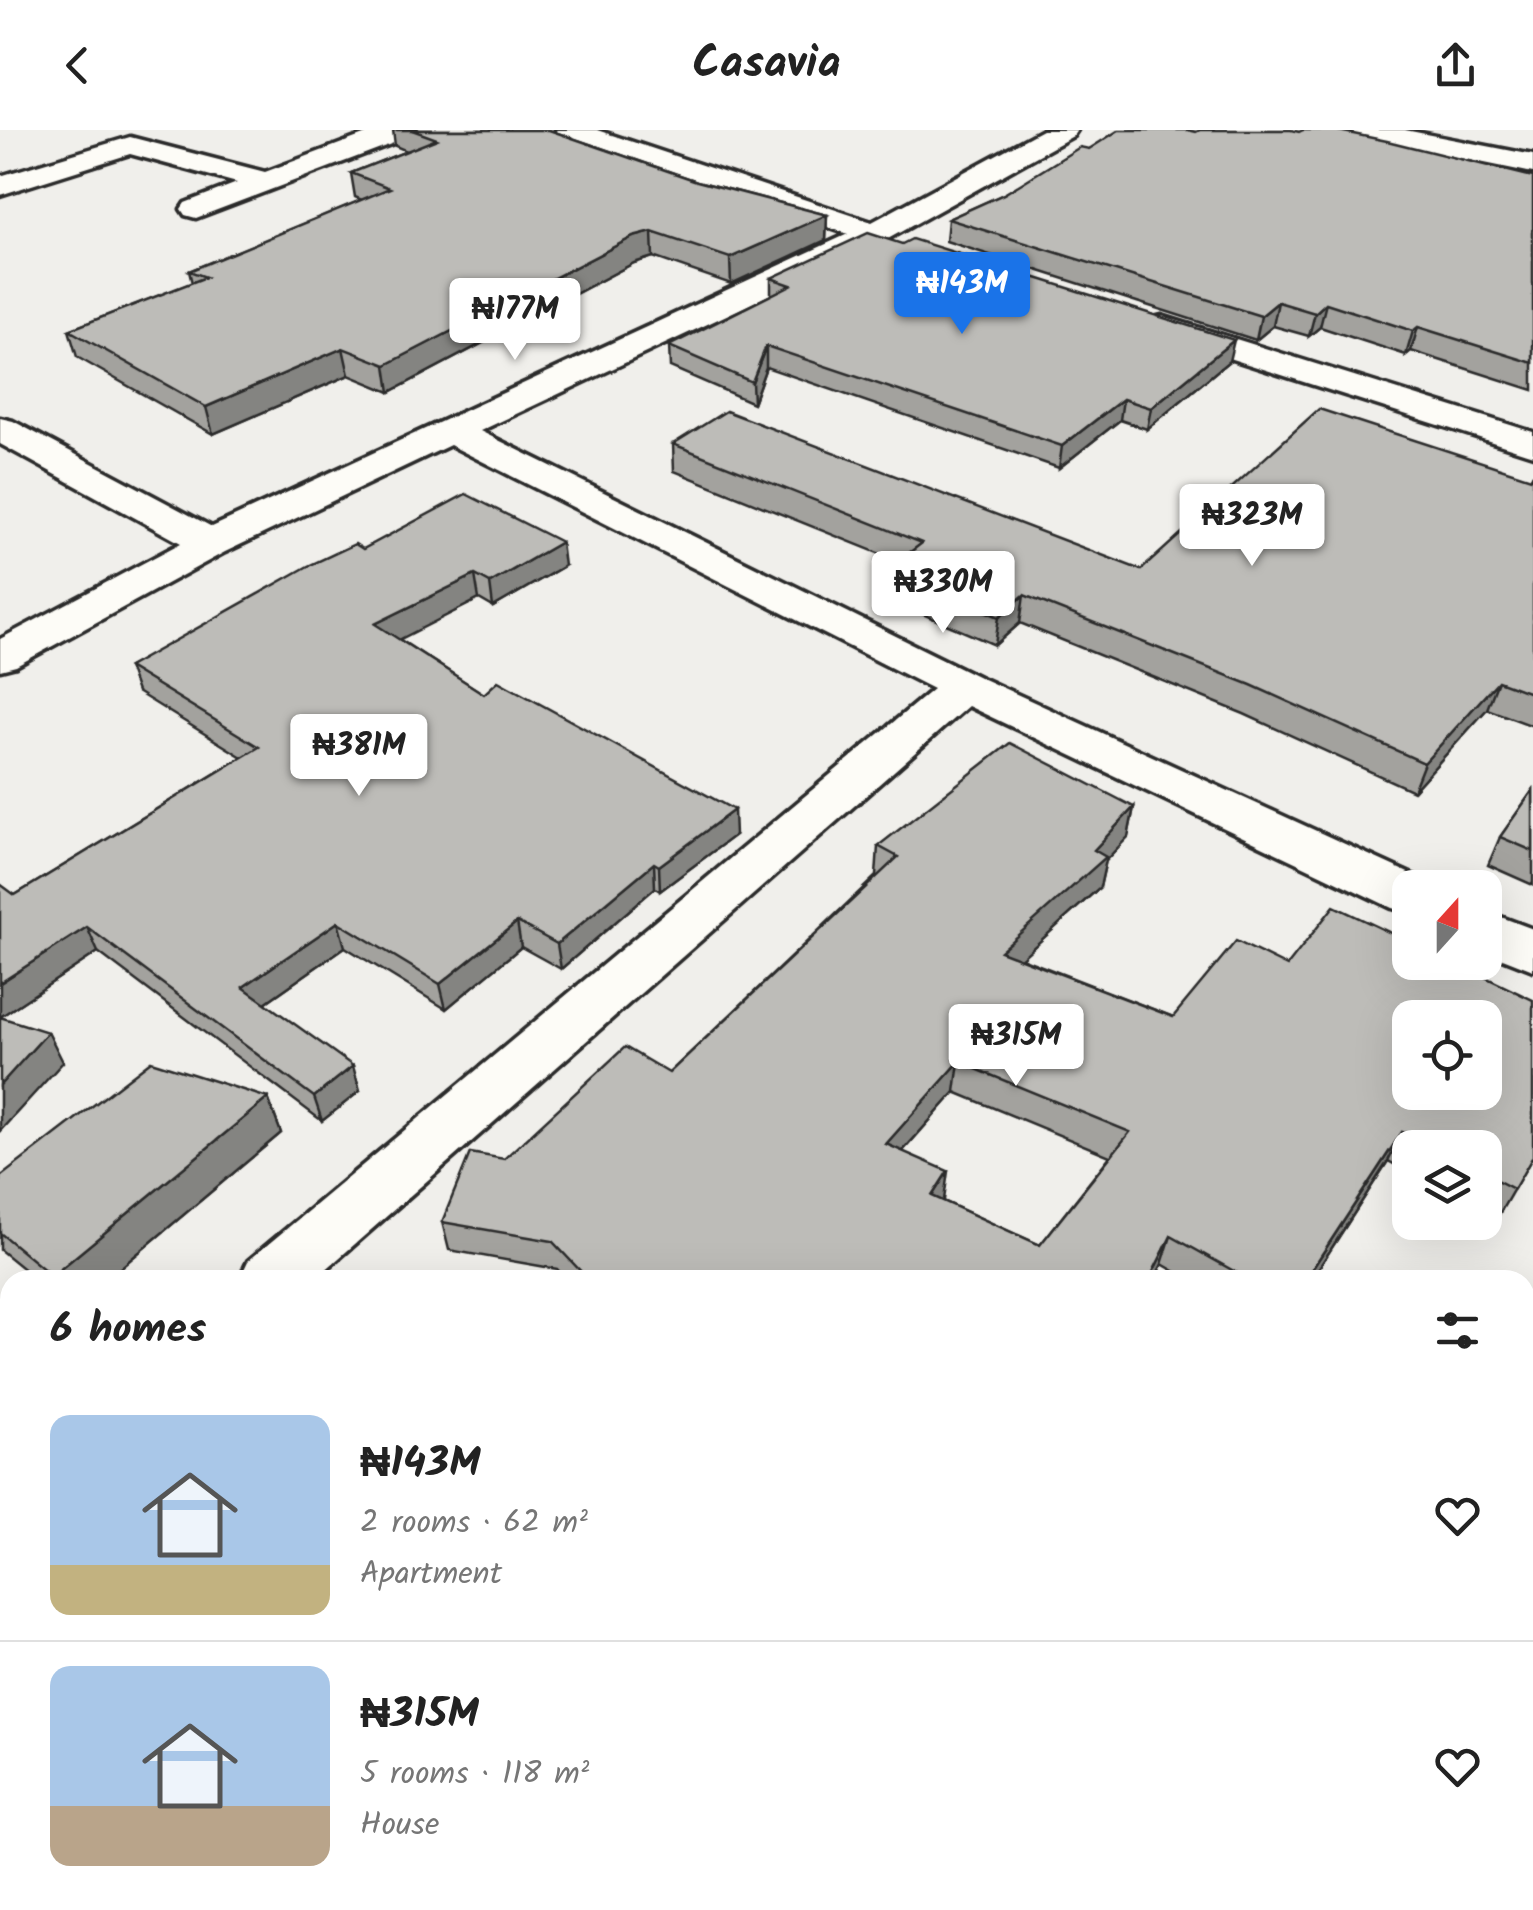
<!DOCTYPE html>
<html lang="en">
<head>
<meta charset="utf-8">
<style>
  :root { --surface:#fff; --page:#f6f6f6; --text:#222; --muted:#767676; --line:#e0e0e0; --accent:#1a73e8 }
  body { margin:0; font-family:Kalam,sans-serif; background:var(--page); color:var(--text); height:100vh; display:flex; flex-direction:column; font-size:38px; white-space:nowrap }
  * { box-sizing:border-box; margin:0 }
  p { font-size:32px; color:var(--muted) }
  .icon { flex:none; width:55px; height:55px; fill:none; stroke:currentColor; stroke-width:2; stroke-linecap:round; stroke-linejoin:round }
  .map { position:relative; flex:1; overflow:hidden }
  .sheet { position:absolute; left:0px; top:1140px; width:1535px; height:640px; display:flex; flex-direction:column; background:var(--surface); border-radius:30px 30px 0 0; box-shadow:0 10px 40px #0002 }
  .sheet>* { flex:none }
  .needle { width:65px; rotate:21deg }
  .tools { position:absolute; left:1392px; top:740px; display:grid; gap:20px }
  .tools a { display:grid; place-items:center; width:110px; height:110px; border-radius:20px; background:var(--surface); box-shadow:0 10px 40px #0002; font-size:50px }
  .price { position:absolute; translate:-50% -85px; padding:0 22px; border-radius:10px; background:#fff; color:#222; font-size:32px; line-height:65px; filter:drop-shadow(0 2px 5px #0008) }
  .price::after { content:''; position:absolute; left:50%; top:60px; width:30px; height:22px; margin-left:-15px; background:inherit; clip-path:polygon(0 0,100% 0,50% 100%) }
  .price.selected { background:var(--accent); color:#fff }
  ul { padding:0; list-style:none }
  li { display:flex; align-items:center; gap:30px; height:250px; padding:0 50px }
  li+li { border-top:2px solid var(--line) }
  li span { display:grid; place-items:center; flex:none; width:280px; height:200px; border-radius:20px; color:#555 }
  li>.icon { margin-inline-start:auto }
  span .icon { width:120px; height:120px; fill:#fffc; stroke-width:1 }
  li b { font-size:42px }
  h2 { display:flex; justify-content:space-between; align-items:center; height:120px; padding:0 50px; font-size:42px }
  header { display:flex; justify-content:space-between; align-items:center; height:130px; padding:0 50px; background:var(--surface); font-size:45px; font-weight:700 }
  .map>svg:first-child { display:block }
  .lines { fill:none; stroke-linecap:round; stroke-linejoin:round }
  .street-casing { stroke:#2b2b2b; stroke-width:7 }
  .street { fill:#fdfcf7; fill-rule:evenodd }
  .wall { fill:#a3a29e; stroke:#2b2b2b; stroke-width:2.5; fill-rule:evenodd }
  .shaded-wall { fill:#848481; stroke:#2b2b2b; stroke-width:2.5 }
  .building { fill:#bdbcb8; stroke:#2b2b2b; stroke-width:2.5; fill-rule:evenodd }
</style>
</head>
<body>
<header><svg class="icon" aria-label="back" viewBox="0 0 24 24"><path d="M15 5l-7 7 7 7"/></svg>Casavia<svg class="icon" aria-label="share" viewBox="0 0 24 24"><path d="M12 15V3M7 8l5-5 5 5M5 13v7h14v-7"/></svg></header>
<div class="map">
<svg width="1533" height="1780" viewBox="0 0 1533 1780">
  <rect width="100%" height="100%" fill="#f0efeb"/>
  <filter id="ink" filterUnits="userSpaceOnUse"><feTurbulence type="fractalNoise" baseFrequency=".01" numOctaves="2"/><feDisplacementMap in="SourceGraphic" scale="20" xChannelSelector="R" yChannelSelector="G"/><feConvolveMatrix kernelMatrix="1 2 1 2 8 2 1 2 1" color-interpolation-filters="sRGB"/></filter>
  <g filter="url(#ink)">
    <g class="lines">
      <!-- street casing -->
      <g class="street-casing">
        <g id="street">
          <path d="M 377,0 L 416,0 L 412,6 L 196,88 L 185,85 L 181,79 L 185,73 L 237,53 L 130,24 L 0,65 L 0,46 L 130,7 L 265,42 Z"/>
          <path d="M 556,0 L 597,0 L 872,92 L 1042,0 L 1077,0 L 1073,6 L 886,110 L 480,301 L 979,547 L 1428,752 L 1431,758 L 1410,758 L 1410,783 L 1392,778 L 968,576 L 314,1150 L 239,1150 L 248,1131 L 933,559 L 450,315 L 225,422 L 16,536 L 0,540 L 0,509 L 181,413 L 0,314 L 0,288 L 13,291 L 212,397 L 848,104 L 560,6 Z"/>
          <path d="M 1349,0 L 1405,0 L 1533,25 L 1533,43 L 1363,8 Z"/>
          <path d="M 1162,186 L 1533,302 L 1533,325 L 1150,203 L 1145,196 L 1150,189 Z"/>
          <path d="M 1485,781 L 1533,799 L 1533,840 L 1485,821 Z"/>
          <path d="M 1533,1250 L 1533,1322 L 1525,1325 L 1525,1253 Z"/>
          <path d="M 10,1339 L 10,1410 L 0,1414 L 0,1343 Z"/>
          <path d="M 1525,1656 L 1533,1660 L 1533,1741 L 1525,1738 Z"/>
          <path d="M 1207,1770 L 1290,1770 L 1286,1780 L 1203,1780 Z"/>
        </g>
      </g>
      <!-- street -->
      <use href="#street" class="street"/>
    </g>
    <!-- wall -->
    <g class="wall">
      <path d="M 393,0 L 549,0 L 697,51 L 827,85 L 826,110 L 731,154 L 653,127 L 634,133 L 390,262 L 349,245 L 213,304 L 77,227 L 69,200 L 192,153 L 189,141 L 362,70 L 355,67 L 351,43 L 407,21 L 395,16 Z"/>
      <path d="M 1196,2 L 1299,2 L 1533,47 L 1533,260 L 1411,221 L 1406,225 L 1320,197 L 1309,206 L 1273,196 L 1256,210 L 946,111 L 948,89 L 1004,64 L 1089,19 Z"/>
      <path d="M 771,148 L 1229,231 L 1147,299 L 1120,290 L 1059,338 L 766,237 L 753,273 L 670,237 L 669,216 L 771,165 Z"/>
      <path d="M 673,314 L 1141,440 L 1531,348 L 1533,344 L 1533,596 L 1487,579 L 1413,661 L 1244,584 L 1020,493 L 995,515 L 885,468 L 887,440 L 898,431 L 674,341 Z"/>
      <path d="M 363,419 L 564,436 L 493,477 L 479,469 L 399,509 L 484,564 L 735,705 L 660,761 L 655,758 L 561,839 L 521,817 L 446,879 L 345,817 L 265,873 L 360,961 L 322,991 L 98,822 L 0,887 L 15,765 L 242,627 L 137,562 L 128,537 Z"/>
      <path d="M 1533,660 L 1533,755 L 1488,735 L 1500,707 Z"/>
      <path d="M 1134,677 L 1128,707 L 1106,730 L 1100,757 L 1021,828 L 1533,1026 L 1497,1088 L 1485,1081 L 1485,1018 L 1410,1018 L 1410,1043 L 1388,1031 L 1311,1150 L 1190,1150 L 1162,1134 L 1154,1150 L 567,1150 L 557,1139 L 449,1120 L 442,1092 L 504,1029 L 669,943 L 876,746 L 878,716 ZM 955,962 L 1110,1026 L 1040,1115 L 943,1071 L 903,1021 Z"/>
      <path d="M 268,968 L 281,1003 L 106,1150 L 37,1150 L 0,1120 L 0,1047 Z"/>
      <path d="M 1429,1770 L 1525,1770 L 1533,1780 L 1443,1780 Z"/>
    </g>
    <!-- shaded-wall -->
    <g class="shaded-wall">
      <path d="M 827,85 L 826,110 L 731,154 L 730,128 Z"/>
      <path d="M 652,102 L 653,127 L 634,133 L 390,262 L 386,235 L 633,107 Z"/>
      <path d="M 1278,172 L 1273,196 L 1256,210 L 1261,186 Z"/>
      <path d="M 1326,173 L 1320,197 L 1309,206 L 1315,183 Z"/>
      <path d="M 1418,197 L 1411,221 L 1406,225 L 1413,201 Z"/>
      <path d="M 1234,210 L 1229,231 L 1147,299 L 1151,278 Z"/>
      <path d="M 766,216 L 766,237 L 753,273 L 752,252 Z"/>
      <path d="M 343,218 L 349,245 L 213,304 L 206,277 Z"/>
      <path d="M 1123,269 L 1120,290 L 1059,338 L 1062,316 Z"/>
      <path d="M 561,412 L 564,436 L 493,477 L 490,453 Z"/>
      <path d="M 475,445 L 479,469 L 381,519 L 375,494 Z"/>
      <path d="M 1024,465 L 1020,493 L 995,515 L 999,487 Z"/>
      <path d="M 1498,551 L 1487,579 L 1413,661 L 1424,633 Z"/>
      <path d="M 1134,677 L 1128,707 L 1106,730 L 1100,757 L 996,851 L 1000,821 Z"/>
      <path d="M 734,680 L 735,705 L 660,761 L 659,736 Z"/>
      <path d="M 654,733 L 655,758 L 561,839 L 557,814 Z"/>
      <path d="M 338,792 L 345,817 L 252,882 L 243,857 Z"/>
      <path d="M 517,792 L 521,817 L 446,879 L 440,854 Z"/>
      <path d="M 87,797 L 98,822 L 0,887 L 0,853 Z"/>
      <path d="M 48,902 L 63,932 L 0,1001 L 0,955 Z"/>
      <path d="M 959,932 L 955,962 L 883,1043 L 886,1014 Z"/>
      <path d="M 353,936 L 360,961 L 322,991 L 314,967 Z"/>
      <path d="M 268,968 L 281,1003 L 106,1150 L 55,1150 L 52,1146 Z"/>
      <path d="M 1402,1002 L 1388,1031 L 1311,1150 L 1305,1150 Z"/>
      <path d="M 948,1041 L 944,1070 L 928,1094 L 932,1066 Z"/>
      <path d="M 1171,1106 L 1162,1134 L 1154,1150 L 1149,1150 Z"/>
      <path d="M 0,1762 L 16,1780 L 7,1780 L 0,1772 Z"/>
      <path d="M 303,1770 L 337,1770 L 329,1780 L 294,1780 Z"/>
    </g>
    <!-- building -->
    <g class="building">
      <path d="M 412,0 L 549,0 L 697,51 L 827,85 L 730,128 L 652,102 L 633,107 L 386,235 L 343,218 L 206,277 L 69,200 L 206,147 L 189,141 L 390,58 L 351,43 L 437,9 Z"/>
      <path d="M 1119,0 L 1188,0 L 1196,2 L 1200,0 L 1291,0 L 1299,2 L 1303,0 L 1334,0 L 1387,11 L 1533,47 L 1533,233 L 1418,197 L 1413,201 L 1326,173 L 1315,183 L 1278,172 L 1261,186 L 948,89 L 1004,64 L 1080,17 L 1089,19 Z"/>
      <path d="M 868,103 L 902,114 L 912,109 L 1234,210 L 1151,278 L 1123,269 L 1062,316 L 766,216 L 752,252 L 669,216 L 791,155 L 771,148 Z"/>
      <path d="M 1319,279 L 1531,348 L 1533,344 L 1533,564 L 1498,551 L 1424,633 L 1251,555 L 1024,465 L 999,487 L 887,440 L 922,413 L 673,314 L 726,281 L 1141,440 Z"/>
      <path d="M 466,364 L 561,412 L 490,453 L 475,445 L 375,494 L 484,564 L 498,551 L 734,680 L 659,736 L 654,733 L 557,814 L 517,792 L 440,854 L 338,792 L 243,857 L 353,936 L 314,967 L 87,797 L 0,853 L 0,754 L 15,765 L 259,617 L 128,537 L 308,436 L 355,414 L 363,419 Z"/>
      <path d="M 1010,613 L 1134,677 L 1094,720 L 1106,727 L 1000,821 L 1173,887 L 1236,811 L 1287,836 L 1334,776 L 1410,812 L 1410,832 L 1454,832 L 1533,870 L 1533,1026 L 1514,1059 L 1485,1044 L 1485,1018 L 1432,1018 L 1402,1002 L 1305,1150 L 1250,1150 L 1171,1106 L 1149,1150 L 589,1150 L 552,1111 L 442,1092 L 470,1023 L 504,1029 L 625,917 L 669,943 L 898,727 L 878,716 ZM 1410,888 L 1485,888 L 1485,962 L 1410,962 ZM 959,932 L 1130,1002 L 1040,1115 L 932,1066 L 948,1041 L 886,1014 Z"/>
      <path d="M 1533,660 L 1533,721 L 1500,707 Z"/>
      <path d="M 0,887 L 48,902 L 0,955 Z"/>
      <path d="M 151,931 L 268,968 L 52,1146 L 0,1103 L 0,1047 Z"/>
      <path d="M 1525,1727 L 1533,1732 L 1533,1780 L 1481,1780 L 1467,1770 L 1525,1770 Z"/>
      <path d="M 215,1770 L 303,1770 L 294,1780 L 225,1780 Z"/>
    </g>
  </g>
</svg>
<div class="tools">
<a><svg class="needle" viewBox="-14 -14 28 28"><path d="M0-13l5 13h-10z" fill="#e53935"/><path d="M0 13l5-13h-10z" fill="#767676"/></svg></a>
<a><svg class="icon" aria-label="locate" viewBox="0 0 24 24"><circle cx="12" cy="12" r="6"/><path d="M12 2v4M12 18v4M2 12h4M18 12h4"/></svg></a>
<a><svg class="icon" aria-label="layers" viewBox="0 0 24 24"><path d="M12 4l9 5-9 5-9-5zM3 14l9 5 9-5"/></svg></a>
</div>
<b class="price selected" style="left:962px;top:207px">₦143M</b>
<b class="price" style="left:515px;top:233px">₦177M</b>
<b class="price" style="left:1252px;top:439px">₦323M</b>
<b class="price" style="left:943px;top:506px">₦330M</b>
<b class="price" style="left:359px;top:669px">₦381M</b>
<b class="price" style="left:1016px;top:959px">₦315M</b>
<section class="sheet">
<h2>6 homes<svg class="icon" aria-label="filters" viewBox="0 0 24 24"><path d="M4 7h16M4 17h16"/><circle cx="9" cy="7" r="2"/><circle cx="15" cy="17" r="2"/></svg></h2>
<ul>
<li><span style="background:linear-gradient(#a9c7e8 75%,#c2b280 0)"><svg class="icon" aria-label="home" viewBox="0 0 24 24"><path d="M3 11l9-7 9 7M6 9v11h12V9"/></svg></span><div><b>₦143M</b><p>2 rooms · 62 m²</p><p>Apartment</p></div><svg class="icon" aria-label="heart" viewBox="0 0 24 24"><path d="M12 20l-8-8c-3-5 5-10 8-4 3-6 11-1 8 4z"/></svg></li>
<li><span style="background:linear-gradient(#a9c7e8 70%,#b9a48a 0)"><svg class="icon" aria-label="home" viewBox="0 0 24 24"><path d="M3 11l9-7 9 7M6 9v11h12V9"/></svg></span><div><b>₦315M</b><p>5 rooms · 118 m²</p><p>House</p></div><svg class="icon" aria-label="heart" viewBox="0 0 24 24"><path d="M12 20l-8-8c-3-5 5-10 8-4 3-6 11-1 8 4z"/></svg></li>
</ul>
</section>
</div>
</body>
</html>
